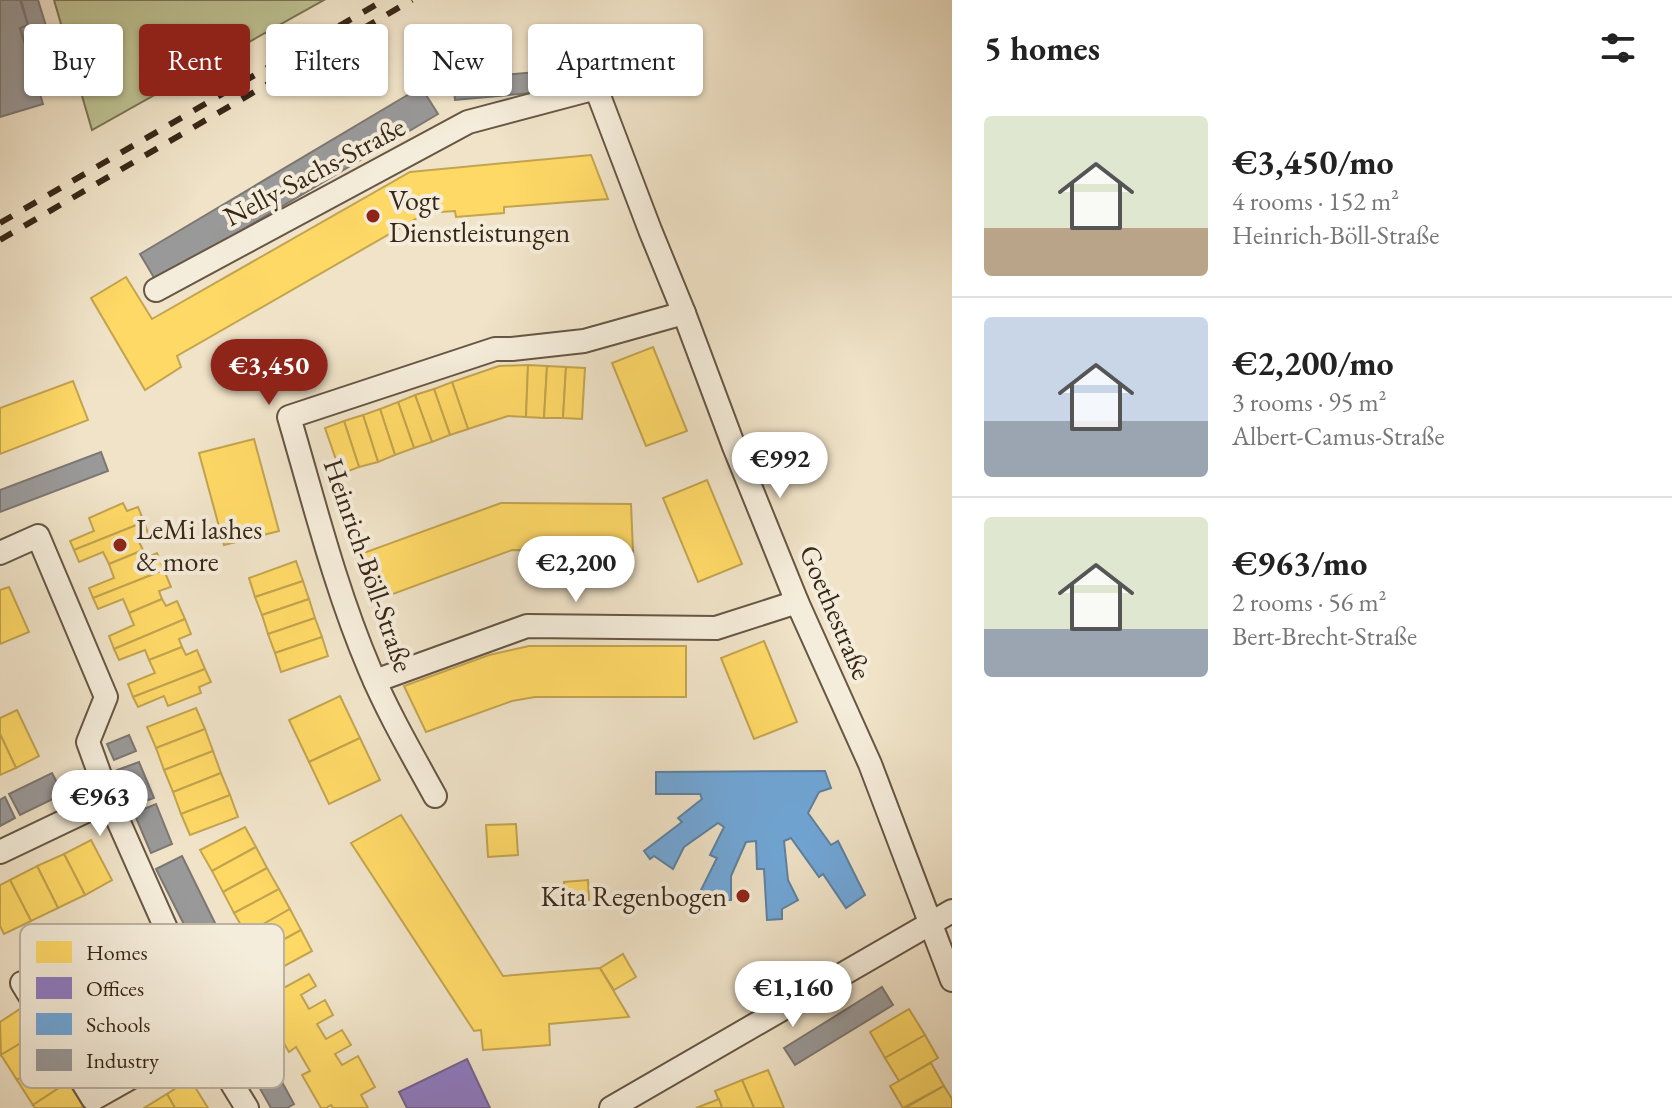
<!DOCTYPE html>
<html lang="en">
<head>
<meta charset="utf-8">
<style>
  :root { --surface:#fff; --page:#f2f2f2; --text:#222; --muted:#767676; --line:#e0e0e0; --accent:#8f2418 }
  body { margin:0; font-family:"EB Garamond",serif; background:var(--page); color:var(--text); height:100vh; display:flex; flex-direction:column; font-size:30px; white-space:nowrap }
  * { box-sizing:border-box; margin:0 }
  p { font-size:26px; color:var(--muted) }
  .icon { flex:none; width:44px; height:44px; fill:none; stroke:currentColor; stroke-width:2; stroke-linecap:round; stroke-linejoin:round }
  .map { position:relative; flex:1; overflow:hidden }
  .panel { display:flex; flex-direction:column; background:var(--surface); width:720px }
  .panel>* { flex:none }
  .banner { position:absolute; left:24px; top:24px; width:760px; height:72px; display:flex; gap:16px }
  .price { position:absolute; translate:-50% -68px; padding:0 18px; border-radius:28px; background:#fff; color:#222; font-size:26px; line-height:52px; filter:drop-shadow(0 2px 4px #0008) }
  .price::after { content:''; position:absolute; left:50%; top:48px; width:24px; height:18px; margin-left:-12px; background:inherit; clip-path:polygon(0 0,100% 0,50% 100%) }
  .price.active { background:var(--accent); color:#fff }
  ul { padding:0; list-style:none }
  li { display:flex; align-items:center; gap:24px; height:200px; padding:0 32px }
  li+li { border-top:2px solid var(--line) }
  li span { display:grid; place-items:center; flex:none; width:224px; height:160px; border-radius:8px; color:#555 }
  li>.icon { margin-inline-start:auto }
  span .icon { width:96px; height:96px; fill:#fffc; stroke-width:1 }
  li b { font-size:34px }
  h2 { display:flex; justify-content:space-between; align-items:center; height:96px; padding:0 32px; font-size:34px }
  .chip { padding:0 28px; border-radius:8px; background:var(--surface); box-shadow:0 2px 6px #0004; font-size:28px; line-height:72px }
  .chip.active { background:var(--accent); color:#fff }
  main { display:flex; flex:1; min-height:0 }
  .map>svg:first-child { display:block }
  .green { fill:#bec293; stroke:#7b7456; stroke-width:2 }
  .homes { fill:#ffd966; stroke:#c3a44f; stroke-width:2 }
  .offices { fill:#8e7cc3; stroke:#746290; stroke-width:2 }
  .schools { fill:#6fa8dc; stroke:#5e81a1; stroke-width:2 }
  .industry { fill:#999; stroke:#7c7772; stroke-width:2 }
  .lines { fill:none; stroke-linecap:round; stroke-linejoin:round }
  .minor-casing { stroke:#665644; stroke-width:26 }
  .minor { stroke:#f5eddb; stroke-width:22 }
  .rail { stroke:#382718; stroke-width:6; stroke-dasharray:14 14; stroke-linecap:butt }
  .poi-dot { fill:#8f2418; stroke:#f5eddb; stroke-width:3 }
  .labels { text-anchor:middle; stroke-width:8; stroke-linejoin:round; paint-order:stroke }
  .street-label { font-size:28px; fill:#382718; stroke:#f5eddb }
  .poi-label { font-size:28px; fill:#382718; stroke:#f5eddb; text-anchor:start }
  .key { fill:#f5eddb; stroke:#bcb2a0; stroke-width:2 }
  .key-label { font-size:22px; fill:#382718 }
</style>
</head>
<body>
<main>
<div class="map">
<svg width="952" height="1108" viewBox="0 0 952 1108">
  <rect width="100%" height="100%" fill="#f0e3c8"/>
  <filter id="stains"><feTurbulence type="fractalNoise" baseFrequency=".0025" numOctaves="4"/><feColorMatrix values="0 0 0 0 .2 0 0 0 0 .09 0 0 0 0 .02 0 0 0 .5 -.17"/></filter>
  <radialGradient id="worn" r=".72"><stop offset=".6" stop-color="#630" stop-opacity="0"/><stop offset="1" stop-color="#630" stop-opacity=".3"/></radialGradient>
  <!-- green -->
  <path class="green" d="M 54,0 L 324,0 L 92,130 Z"/>
  <!-- homes -->
  <g class="homes">
    <path d="M 591,155 L 608,199 L 504,207 L 504,213 L 456,217 L 455,211 L 426,213 L 177,356 L 181,367 L 145,390 L 91,298 L 126,277 L 152,319 L 410,172 Z"/>
    <path d="M 653,347 L 687,431 L 646,446 L 612,363 Z"/>
    <path d="M 528,365 L 526,417 L 508,416 L 468,429 L 452,382 L 499,366 Z"/>
    <path d="M 528,365 L 547,366 L 544,418 L 526,417 Z"/>
    <path d="M 547,366 L 566,367 L 563,418 L 544,418 Z"/>
    <path d="M 566,367 L 585,368 L 582,419 L 563,418 Z"/>
    <path d="M 73,381 L 88,420 L 0,454 L 0,408 Z"/>
    <path d="M 452,382 L 468,429 L 450,435 L 434,389 Z"/>
    <path d="M 434,389 L 450,435 L 432,442 L 415,395 Z"/>
    <path d="M 415,395 L 432,442 L 414,448 L 398,402 Z"/>
    <path d="M 398,402 L 414,448 L 395,455 L 380,409 Z"/>
    <path d="M 380,409 L 395,455 L 378,462 L 363,415 Z"/>
    <path d="M 363,415 L 378,462 L 359,467 L 344,421 Z"/>
    <path d="M 344,421 L 359,467 L 341,474 L 325,428 Z"/>
    <path d="M 254,439 L 279,531 L 224,545 L 199,453 Z"/>
    <path d="M 707,480 L 742,564 L 698,582 L 663,498 Z"/>
    <path d="M 123,503 L 127,511 L 138,507 L 144,522 L 74,550 L 70,541 L 94,531 L 89,518 Z"/>
    <path d="M 501,503 L 631,504 L 633,552 L 512,550 L 374,601 L 358,555 Z"/>
    <path d="M 144,522 L 149,536 L 138,540 L 143,550 L 109,564 L 103,552 L 79,562 L 74,550 Z"/>
    <path d="M 143,550 L 146,558 L 157,553 L 164,570 L 93,598 L 89,588 L 114,578 L 109,564 Z"/>
    <path d="M 296,561 L 303,581 L 255,597 L 249,578 Z"/>
    <path d="M 164,570 L 171,587 L 159,591 L 162,599 L 129,613 L 123,599 L 98,609 L 93,598 Z"/>
    <path d="M 303,581 L 309,599 L 262,615 L 255,597 Z"/>
    <path d="M 9,587 L 29,632 L 0,644 L 0,590 Z"/>
    <path d="M 162,599 L 166,606 L 177,601 L 185,619 L 114,649 L 109,636 L 134,625 L 129,613 Z"/>
    <path d="M 309,599 L 315,618 L 268,634 L 262,615 Z"/>
    <path d="M 315,618 L 322,637 L 275,653 L 268,634 Z"/>
    <path d="M 185,619 L 191,634 L 179,639 L 182,647 L 149,660 L 145,650 L 119,660 L 114,649 Z"/>
    <path d="M 322,637 L 328,656 L 281,672 L 275,653 Z"/>
    <path d="M 764,641 L 797,722 L 754,739 L 721,658 Z"/>
    <path d="M 529,646 L 686,646 L 686,697 L 535,697 L 512,701 L 426,732 L 404,686 L 489,655 Z"/>
    <path d="M 182,647 L 186,655 L 197,650 L 205,669 L 133,697 L 128,684 L 155,673 L 149,660 Z"/>
    <path d="M 205,669 L 211,682 L 199,687 L 201,693 L 168,706 L 164,696 L 138,707 L 133,697 Z"/>
    <path d="M 340,696 L 360,738 L 309,762 L 289,720 Z"/>
    <path d="M 196,708 L 205,729 L 156,748 L 147,727 Z"/>
    <path d="M 17,710 L 39,756 L 16,768 L 0,734 L 0,718 Z"/>
    <path d="M 205,729 L 213,751 L 164,770 L 156,748 Z"/>
    <path d="M 0,734 L 16,768 L 0,775 Z"/>
    <path d="M 360,738 L 380,780 L 329,804 L 309,762 Z"/>
    <path d="M 213,751 L 221,773 L 173,792 L 164,770 Z"/>
    <path d="M 221,773 L 230,795 L 181,814 L 173,792 Z"/>
    <path d="M 230,795 L 238,817 L 190,835 L 181,814 Z"/>
    <path d="M 401,815 L 503,976 L 600,968 L 629,1017 L 549,1024 L 550,1045 L 483,1050 L 481,1030 L 474,1031 L 351,843 Z"/>
    <path d="M 516,824 L 518,855 L 488,857 L 486,825 Z"/>
    <path d="M 245,827 L 256,847 L 212,871 L 200,850 Z"/>
    <path d="M 91,840 L 112,880 L 85,895 L 64,854 Z"/>
    <path d="M 256,847 L 267,868 L 223,892 L 212,871 Z"/>
    <path d="M 64,854 L 85,895 L 58,908 L 37,866 Z"/>
    <path d="M 37,866 L 58,908 L 31,921 L 10,880 Z"/>
    <path d="M 267,868 L 279,889 L 234,913 L 223,892 Z"/>
    <path d="M 10,880 L 31,921 L 4,934 L 0,926 L 0,885 Z"/>
    <path d="M 588,880 L 589,900 L 565,902 L 564,882 Z"/>
    <path d="M 279,889 L 290,909 L 246,934 L 234,913 Z"/>
    <path d="M 290,909 L 301,930 L 257,954 L 246,934 Z"/>
    <path d="M 301,930 L 312,951 L 268,975 L 257,954 Z"/>
    <path d="M 623,954 L 636,977 L 614,990 L 600,968 Z"/>
    <path d="M 309,974 L 316,986 L 301,995 L 309,1009 L 325,1000 L 333,1015 L 317,1024 L 326,1039 L 342,1030 L 351,1045 L 335,1054 L 342,1065 L 358,1056 L 375,1087 L 361,1095 L 368,1108 L 333,1108 L 331,1105 L 326,1108 L 321,1108 L 302,1075 L 310,1071 L 296,1047 L 289,1052 L 268,1016 L 276,1012 L 267,997 Z"/>
    <path d="M 20,1009 L 36,1034 L 1,1055 L 0,1022 Z"/>
    <path d="M 909,1009 L 925,1035 L 885,1058 L 870,1032 Z"/>
    <path d="M 36,1034 L 51,1058 L 17,1080 L 1,1055 Z"/>
    <path d="M 925,1035 L 938,1058 L 899,1081 L 885,1058 Z"/>
    <path d="M 51,1058 L 68,1082 L 33,1105 L 17,1080 Z"/>
    <path d="M 931,1063 L 944,1086 L 903,1108 L 890,1086 Z"/>
    <path d="M 768,1070 L 784,1108 L 754,1108 L 742,1080 Z"/>
    <path d="M 190,1079 L 208,1108 L 175,1108 L 167,1094 Z"/>
    <path d="M 742,1080 L 754,1108 L 722,1108 L 715,1091 Z"/>
    <path d="M 68,1082 L 83,1106 L 81,1108 L 35,1108 L 33,1105 Z"/>
    <path d="M 944,1086 L 952,1099 L 952,1108 L 905,1108 Z"/>
    <path d="M 167,1094 L 175,1108 L 144,1108 Z"/>
    <path d="M 719,1099 L 722,1108 L 696,1108 Z"/>
  </g>
  <!-- offices -->
  <path class="offices" d="M 467,1059 L 490,1108 L 407,1108 L 399,1092 Z"/>
  <!-- schools -->
  <path class="schools" d="M 825,771 L 831,788 L 819,792 L 808,813 L 831,845 L 838,841 L 865,895 L 846,908 L 823,874 L 819,877 L 791,838 L 784,841 L 788,880 L 798,900 L 782,909 L 782,919 L 767,920 L 764,869 L 757,869 L 756,841 L 746,842 L 731,876 L 731,900 L 712,900 L 709,909 L 695,902 L 717,858 L 710,855 L 724,827 L 718,823 L 684,847 L 673,869 L 654,856 L 650,859 L 644,851 L 682,822 L 678,818 L 702,799 L 700,794 L 656,794 L 656,772 Z"/>
  <!-- industry -->
  <g class="industry">
    <path d="M 0,0 L 20,0 L 28,25 L 20,28 L 43,104 L 0,117 Z"/>
    <path d="M 21,0 L 38,0 L 62,78 L 38,86 L 20,28 L 28,25 Z"/>
    <path d="M 561,70 L 563,90 L 455,100 L 453,79 Z"/>
    <path d="M 421,87 L 438,114 L 156,281 L 140,254 Z"/>
    <path d="M 101,452 L 108,471 L 0,512 L 0,490 Z"/>
    <path d="M 129,735 L 136,751 L 114,760 L 107,744 Z"/>
    <path d="M 139,762 L 154,798 L 132,806 L 117,770 Z"/>
    <path d="M 52,773 L 63,794 L 20,815 L 9,794 Z"/>
    <path d="M 5,797 L 15,818 L 0,826 L 0,800 Z"/>
    <path d="M 156,804 L 172,844 L 151,853 L 134,813 Z"/>
    <path d="M 182,856 L 246,986 L 221,998 L 156,869 Z"/>
    <path d="M 882,987 L 893,1005 L 795,1065 L 784,1048 Z"/>
    <path d="M 270,1060 L 294,1104 L 287,1108 L 271,1108 L 250,1071 Z"/>
  </g>
  <g class="lines">
    <!-- minor casing -->
    <g class="minor-casing">
      <g id="minor">
        <path d="M 156,290 L 468,122 L 596,88 L 650,230 L 684,313 L 733,444 L 797,602 L 870,764 L 952,980"/>
        <path d="M 0,553 L 38,536 L 106,697 L 88,742 L 109,800 L 212,1032 L 223,1069 L 247,1108"/>
        <path d="M 375,681 L 527,626 L 716,628 L 797,602"/>
        <path d="M 435,796 C 412,754 388,713 370,670 C 335,588 314,502 289,417 L 495,349 L 512,349 L 584,341 L 684,313"/>
        <path d="M 0,852 L 109,800"/>
        <path d="M 22,983 L 93,1099 L 212,1032"/>
        <path d="M 611,1108 L 952,911"/>
      </g>
    </g>
    <!-- minor -->
    <use href="#minor" class="minor"/>
    <!-- rail -->
    <g class="rail">
      <path d="M 0,223 L 384,0"/>
      <path d="M 0,240 L 412,0"/>
    </g>
  </g>
  <!-- markers -->
  <g class="poi-dot">
    <circle cx="373" cy="216" r="8"/>
    <circle cx="120" cy="545" r="8"/>
    <circle cx="743" cy="896" r="8"/>
  </g>
  <g class="labels">
    <!-- street labels -->
    <g class="street-label">
      <text transform="translate(314 171) rotate(-28)" y="10">Nelly-Sachs-Straße</text>
      <text transform="translate(369 565) rotate(71)" y="10">Heinrich-Böll-Straße</text>
      <text transform="translate(836 612) rotate(67)" y="10">Goethestraße</text>
    </g>
    <!-- poi labels -->
    <g class="poi-label">
      <text x="389" y="210">Vogt<tspan x="389" dy="32">Dienstleistungen</tspan></text>
      <text x="136" y="539">LeMi lashes<tspan x="136" dy="32">&amp; more</tspan></text>
      <text x="727" y="906" text-anchor="end">Kita Regenbogen</text>
    </g>
  </g>
  <!-- legend -->
  <rect x="20" y="924" width="264" height="164" rx="12" class="key"/>
  <rect x="36" y="941" width="36" height="22" fill="#ffd966"/>
  <rect x="36" y="977" width="36" height="22" fill="#8e7cc3"/>
  <rect x="36" y="1013" width="36" height="22" fill="#6fa8dc"/>
  <rect x="36" y="1049" width="36" height="22" fill="#999"/>
  <g class="key-label">
    <text x="86" y="960">Homes</text>
    <text x="86" y="996">Offices</text>
    <text x="86" y="1032">Schools</text>
    <text x="86" y="1068">Industry</text>
  </g>
  <rect width="100%" height="100%" filter="url(#stains)"/>
  <rect width="100%" height="100%" fill="url(#worn)"/>
</svg>
<b class="price active" style="left:269px;top:407px">€3,450</b>
<b class="price" style="left:780px;top:500px">€992</b>
<b class="price" style="left:576px;top:604px">€2,200</b>
<b class="price" style="left:100px;top:838px">€963</b>
<b class="price" style="left:793px;top:1029px">€1,160</b>
<div class="banner">
<a class="chip">Buy</a>
<a class="chip active">Rent</a>
<a class="chip">Filters</a>
<a class="chip">New</a>
<a class="chip">Apartment</a>
</div>
</div>
<section class="panel">
<h2>5 homes<svg class="icon" aria-label="filters" viewBox="0 0 24 24"><path d="M4 7h16M4 17h16"/><circle cx="9" cy="7" r="2"/><circle cx="15" cy="17" r="2"/></svg></h2>
<ul>
<li><span style="background:linear-gradient(#dfe7d0 70%,#b9a48a 0)"><svg class="icon" aria-label="home" viewBox="0 0 24 24"><path d="M3 11l9-7 9 7M6 9v11h12V9"/></svg></span><div><b>€3,450/mo</b><p>4 rooms · 152 m²</p><p>Heinrich-Böll-Straße</p></div></li>
<li><span style="background:linear-gradient(#c9d6e8 65%,#9aa5b1 0)"><svg class="icon" aria-label="home" viewBox="0 0 24 24"><path d="M3 11l9-7 9 7M6 9v11h12V9"/></svg></span><div><b>€2,200/mo</b><p>3 rooms · 95 m²</p><p>Albert-Camus-Straße</p></div></li>
<li><span style="background:linear-gradient(#dfe7d0 70%,#9aa5b1 0)"><svg class="icon" aria-label="home" viewBox="0 0 24 24"><path d="M3 11l9-7 9 7M6 9v11h12V9"/></svg></span><div><b>€963/mo</b><p>2 rooms · 56 m²</p><p>Bert-Brecht-Straße</p></div></li>
</ul>
</section>
</main>
</body>
</html>
